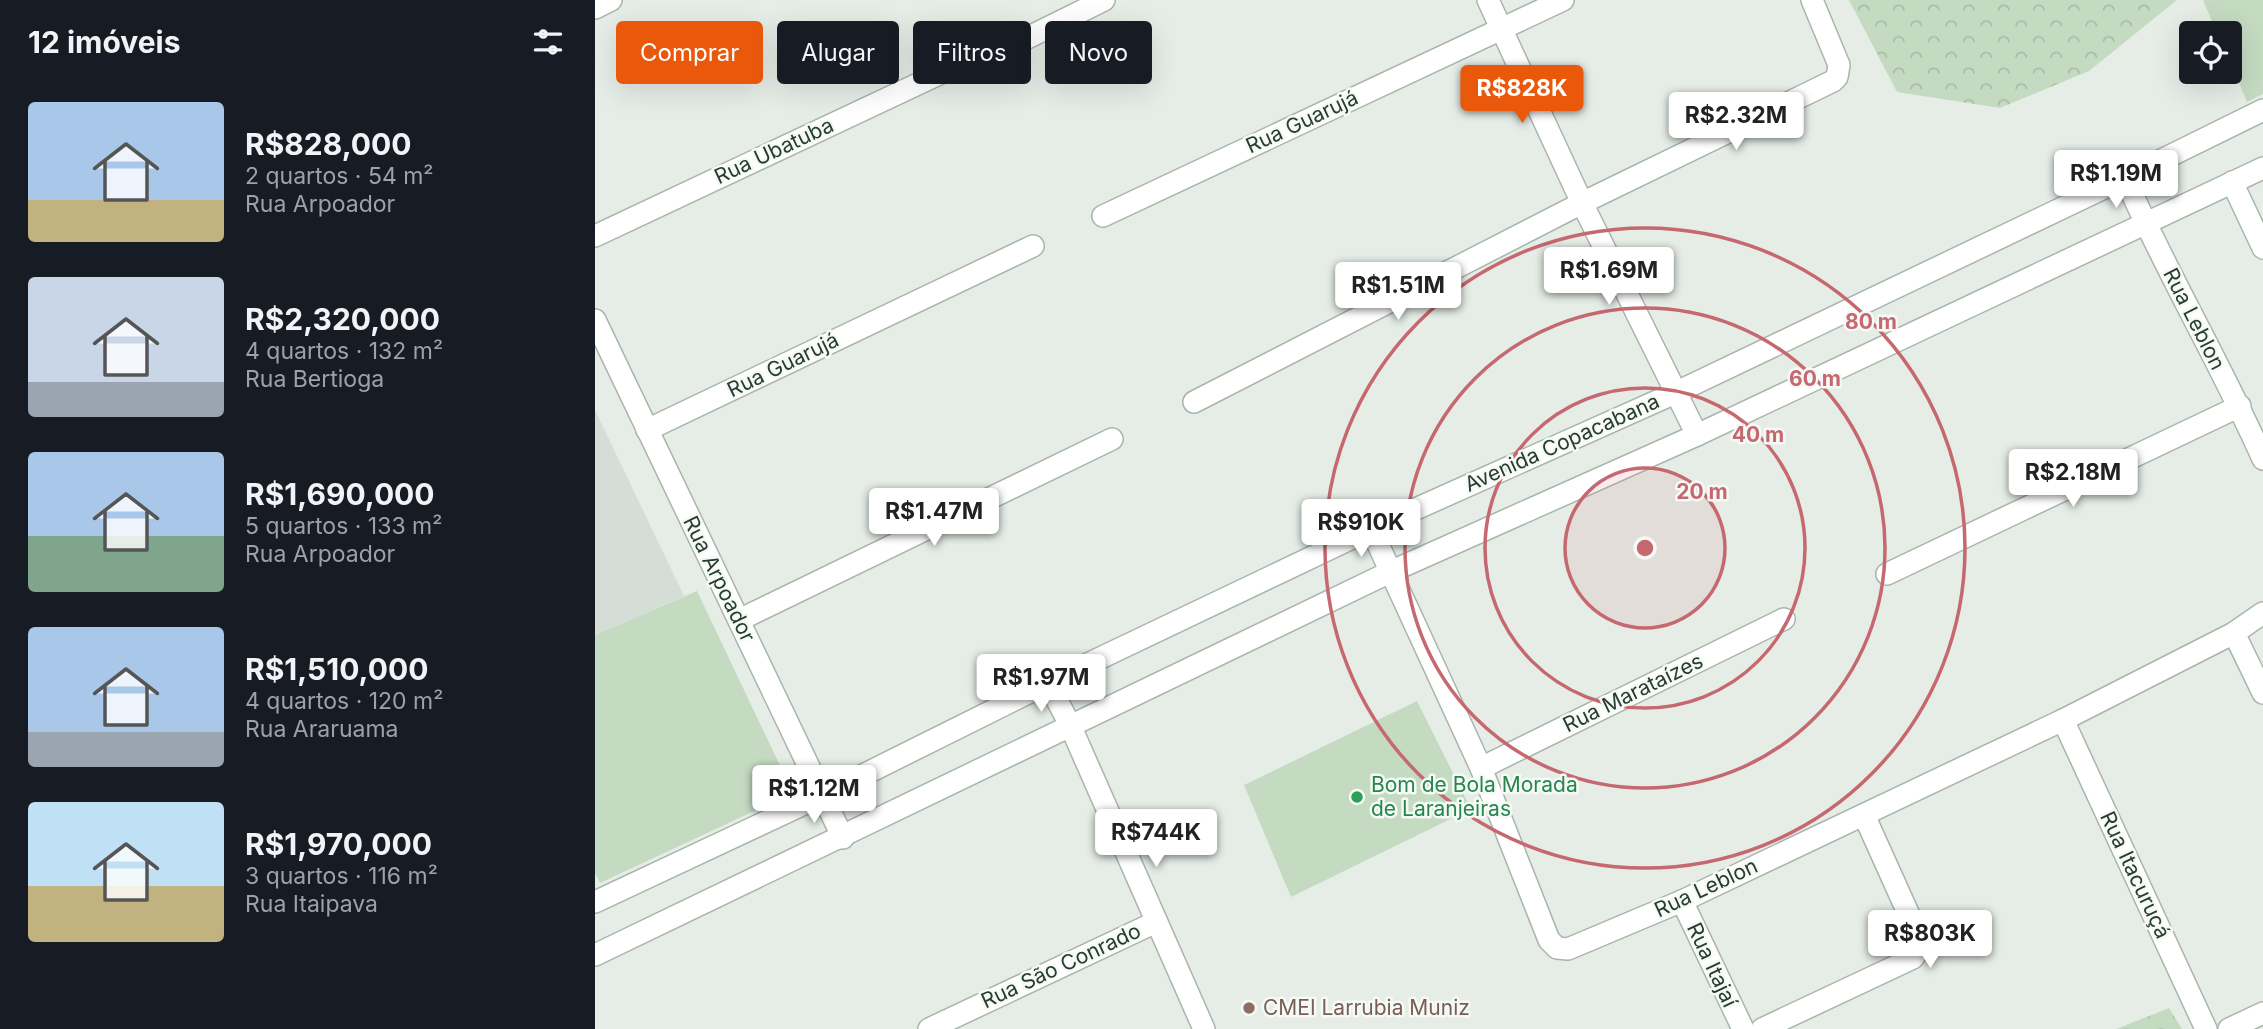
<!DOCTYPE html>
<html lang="pt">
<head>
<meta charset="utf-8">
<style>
  :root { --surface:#171b24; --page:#20242c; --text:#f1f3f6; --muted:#9ea1a6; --accent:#ea580c }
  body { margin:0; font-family:Inter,sans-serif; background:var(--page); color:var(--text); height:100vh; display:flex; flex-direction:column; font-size:26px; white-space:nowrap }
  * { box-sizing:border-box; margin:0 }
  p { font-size:23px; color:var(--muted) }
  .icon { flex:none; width:38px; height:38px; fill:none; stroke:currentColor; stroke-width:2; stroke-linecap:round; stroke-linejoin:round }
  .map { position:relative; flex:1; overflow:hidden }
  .drawer { display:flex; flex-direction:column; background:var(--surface); width:595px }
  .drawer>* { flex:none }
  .banner { position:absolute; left:21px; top:21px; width:665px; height:63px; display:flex; gap:14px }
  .buttons { position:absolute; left:1584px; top:21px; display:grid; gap:14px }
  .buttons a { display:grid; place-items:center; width:63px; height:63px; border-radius:7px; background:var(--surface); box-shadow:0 7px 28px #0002; font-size:35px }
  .price { position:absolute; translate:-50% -60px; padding:0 16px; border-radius:7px; background:#fff; color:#222; font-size:23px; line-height:46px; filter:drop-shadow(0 2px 4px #0008) }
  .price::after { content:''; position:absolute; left:50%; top:42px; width:21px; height:16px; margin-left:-10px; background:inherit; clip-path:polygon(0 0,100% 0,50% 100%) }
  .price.selected { background:var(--accent); color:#fff }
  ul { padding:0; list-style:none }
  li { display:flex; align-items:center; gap:21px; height:175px; padding:0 28px }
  li span { display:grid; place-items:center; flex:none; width:196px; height:140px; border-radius:7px; color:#555 }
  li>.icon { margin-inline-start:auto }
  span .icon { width:84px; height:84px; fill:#fffc; stroke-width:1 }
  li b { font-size:30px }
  h2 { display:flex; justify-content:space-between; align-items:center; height:84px; padding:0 28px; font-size:30px }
  .pill { padding:0 24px; border-radius:7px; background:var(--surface); box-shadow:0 7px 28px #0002; font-size:24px; line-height:63px }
  .pill.selected { background:var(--accent); color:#fff }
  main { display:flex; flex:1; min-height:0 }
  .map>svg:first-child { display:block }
  .built { fill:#d4ddd6 }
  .green { fill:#c4dbc2 }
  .forest { fill:url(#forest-crowns) }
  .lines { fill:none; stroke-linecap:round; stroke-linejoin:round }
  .minor-casing { stroke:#a9b5ac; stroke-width:24 }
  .minor { stroke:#fff; stroke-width:21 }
  .ring { fill:none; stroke:#c6686f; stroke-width:3.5 }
  .leisure-dot { fill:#2e9e5b; stroke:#f6faf7; stroke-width:2.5 }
  .education-dot { fill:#8d6e63; stroke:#f6faf7; stroke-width:2.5 }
  .labels { text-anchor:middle; stroke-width:5; stroke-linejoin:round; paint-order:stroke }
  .street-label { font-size:21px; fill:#273d2f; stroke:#f6faf7 }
  .leisure-label { font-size:21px; fill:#27864d; stroke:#f6faf7; text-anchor:start }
  .education-label { font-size:21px; fill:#785e54; stroke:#f6faf7; text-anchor:start }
  .centre { fill:#c6686f; stroke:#f6faf7; stroke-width:3.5 }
  .ring-label { font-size:21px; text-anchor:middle; font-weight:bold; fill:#c6686f; stroke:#f6faf7; stroke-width:5; stroke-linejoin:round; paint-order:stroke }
</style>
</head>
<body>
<main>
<section class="drawer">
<h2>12 imóveis<svg class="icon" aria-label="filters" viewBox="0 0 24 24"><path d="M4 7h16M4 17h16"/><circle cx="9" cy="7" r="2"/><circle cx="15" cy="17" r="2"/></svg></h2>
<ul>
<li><span style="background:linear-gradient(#a9c7e8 70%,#c2b280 0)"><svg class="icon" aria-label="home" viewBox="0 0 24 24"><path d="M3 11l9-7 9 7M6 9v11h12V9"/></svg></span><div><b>R$828,000</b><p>2 quartos · 54 m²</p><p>Rua Arpoador</p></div></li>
<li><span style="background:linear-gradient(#c9d6e8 75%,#9aa5b1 0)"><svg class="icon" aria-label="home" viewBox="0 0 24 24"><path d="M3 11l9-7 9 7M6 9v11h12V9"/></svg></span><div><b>R$2,320,000</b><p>4 quartos · 132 m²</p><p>Rua Bertioga</p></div></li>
<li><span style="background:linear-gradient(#a9c7e8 60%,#7fa58c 0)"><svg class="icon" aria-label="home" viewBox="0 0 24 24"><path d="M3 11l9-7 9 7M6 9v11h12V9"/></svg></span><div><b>R$1,690,000</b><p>5 quartos · 133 m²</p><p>Rua Arpoador</p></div></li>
<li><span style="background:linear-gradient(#a9c7e8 75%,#9aa5b1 0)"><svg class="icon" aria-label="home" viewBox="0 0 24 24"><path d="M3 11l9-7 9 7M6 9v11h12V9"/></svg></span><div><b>R$1,510,000</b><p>4 quartos · 120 m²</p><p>Rua Araruama</p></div></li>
<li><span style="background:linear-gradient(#bfe0f5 60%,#c2b280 0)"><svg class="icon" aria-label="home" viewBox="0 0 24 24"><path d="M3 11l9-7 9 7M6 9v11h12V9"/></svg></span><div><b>R$1,970,000</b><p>3 quartos · 116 m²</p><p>Rua Itaipava</p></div></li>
</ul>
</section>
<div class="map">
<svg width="1668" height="1029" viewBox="0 0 1668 1029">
  <defs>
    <pattern id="forest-crowns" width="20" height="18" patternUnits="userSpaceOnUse" patternTransform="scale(1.75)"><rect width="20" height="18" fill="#c4dbc2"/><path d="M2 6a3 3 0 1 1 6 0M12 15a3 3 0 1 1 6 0" fill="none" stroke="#a8bda7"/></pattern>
  </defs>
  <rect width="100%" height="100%" fill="#e6ede7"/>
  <!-- built -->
  <path class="built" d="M 0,410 L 89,596 L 0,635 Z"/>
  <!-- green -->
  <g class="green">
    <path d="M 1608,0 L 1668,0 L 1668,94 L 1652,102 L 1635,61 L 1634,33 L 1622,33 Z"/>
    <path d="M 102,591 L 198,793 L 5,883 L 0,873 L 0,635 Z"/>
    <path d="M 822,701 L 876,809 L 696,897 L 649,785 Z"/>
  </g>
  <!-- forest -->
  <g class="forest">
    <path d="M 1254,0 L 1582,0 L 1494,71 L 1405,108 L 1302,92 Z"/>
    <path d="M 1574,1008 L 1587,1029 L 1521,1029 Z"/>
  </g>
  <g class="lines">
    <!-- minor casing -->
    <g class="minor-casing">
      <g id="minor">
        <path d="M 893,0 L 987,203 L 1102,435"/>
        <path d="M 0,8 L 16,0"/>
        <path d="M 420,44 L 509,0"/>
        <path d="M 1530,178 C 1572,274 1626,364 1668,459"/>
        <path d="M 1637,182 L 1668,248"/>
        <path d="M 508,216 L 968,0"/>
        <path d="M 0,236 L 359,67"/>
        <path d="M 0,320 L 248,838"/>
        <path d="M 599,402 L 987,203 L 1238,81 L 1242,77 L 1244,65 L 1217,0"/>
        <path d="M 52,430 L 438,246"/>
        <path d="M 776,529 L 886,768 L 954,940 L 962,948 L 973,949 L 1087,901 L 1468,720 L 1639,633 L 1668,613"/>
        <path d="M 1292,574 L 1645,406"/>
        <path d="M 144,620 L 517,439"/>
        <path d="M 1639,633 L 1668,693"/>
        <path d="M 453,683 L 475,725 L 609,1029"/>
        <path d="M 1468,720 L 1611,1029"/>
        <path d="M 886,768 L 1189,619"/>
        <path d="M 1087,901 L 1148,1029"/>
        <path d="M 0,902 L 228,795 L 453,683 L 776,529 L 1080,393 L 1530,178 L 1668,110"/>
        <path d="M 0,955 L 795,572 L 1102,435 L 1668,168"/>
        <path d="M 334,1029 L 561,922"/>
        <path d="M 1167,1029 L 1318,958 L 1323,951 L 1323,935 L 1269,815"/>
        <path d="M 1634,1029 L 1668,1013"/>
      </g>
    </g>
    <!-- minor -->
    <use href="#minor" class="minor"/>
  </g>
  <!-- distance rings -->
  <circle cx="1050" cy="548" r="80" fill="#c6686f" fill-opacity=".12"/>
  <g class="ring">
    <circle cx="1050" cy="548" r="80"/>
    <circle cx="1050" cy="548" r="160"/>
    <circle cx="1050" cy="548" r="240"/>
    <circle cx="1050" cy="548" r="320"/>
  </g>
  <!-- markers -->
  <circle class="leisure-dot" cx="762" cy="797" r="7"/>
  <circle class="education-dot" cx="654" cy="1008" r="7"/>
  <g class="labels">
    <!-- street labels -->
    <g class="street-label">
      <text transform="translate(707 122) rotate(-25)" y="7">Rua Guarujá</text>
      <text transform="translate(179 151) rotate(-25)" y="7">Rua Ubatuba</text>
      <text transform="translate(1599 319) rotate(63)" y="7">Rua Leblon</text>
      <text transform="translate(188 365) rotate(-26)" y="7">Rua Guarujá</text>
      <text transform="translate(967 443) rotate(-24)" y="7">Avenida Copacabana</text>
      <text transform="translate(124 579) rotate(64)" y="7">Rua Arpoador</text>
      <text transform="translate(1038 693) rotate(-26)" y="7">Rua Marataízes</text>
      <text transform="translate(1540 875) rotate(65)" y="7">Rua Itacuruçá</text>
      <text transform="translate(1111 888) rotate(-25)" y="7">Rua Leblon</text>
      <text transform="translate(1117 965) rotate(65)" y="7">Rua Itajaí</text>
      <text transform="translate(466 966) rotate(-25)" y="7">Rua São Conrado</text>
    </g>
    <!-- leisure labels -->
    <g class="leisure-label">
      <text x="776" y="792">Bom de Bola Morada<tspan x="776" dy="24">de Laranjeiras</tspan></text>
    </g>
    <!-- education labels -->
    <g class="education-label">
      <text x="668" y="1015">CMEI Larrubia Muniz</text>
    </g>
  </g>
  <circle cx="1050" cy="548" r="10" class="centre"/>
  <g class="ring-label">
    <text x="1276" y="329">80 m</text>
    <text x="1220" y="386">60 m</text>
    <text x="1163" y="442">40 m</text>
    <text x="1107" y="499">20 m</text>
  </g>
</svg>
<div class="buttons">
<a><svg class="icon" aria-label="locate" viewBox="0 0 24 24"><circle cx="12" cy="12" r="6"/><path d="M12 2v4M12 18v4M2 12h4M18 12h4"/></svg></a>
</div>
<b class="price selected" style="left:927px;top:125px">R$828K</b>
<b class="price" style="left:1141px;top:152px">R$2.32M</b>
<b class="price" style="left:1521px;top:210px">R$1.19M</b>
<b class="price" style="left:1014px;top:307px">R$1.69M</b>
<b class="price" style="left:803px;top:322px">R$1.51M</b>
<b class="price" style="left:1478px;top:509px">R$2.18M</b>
<b class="price" style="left:339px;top:548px">R$1.47M</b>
<b class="price" style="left:766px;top:559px">R$910K</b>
<b class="price" style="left:446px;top:714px">R$1.97M</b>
<b class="price" style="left:219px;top:825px">R$1.12M</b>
<b class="price" style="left:561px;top:869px">R$744K</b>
<b class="price" style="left:1335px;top:970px">R$803K</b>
<div class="banner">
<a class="pill selected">Comprar</a>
<a class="pill">Alugar</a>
<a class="pill">Filtros</a>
<a class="pill">Novo</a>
</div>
</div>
</main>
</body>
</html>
